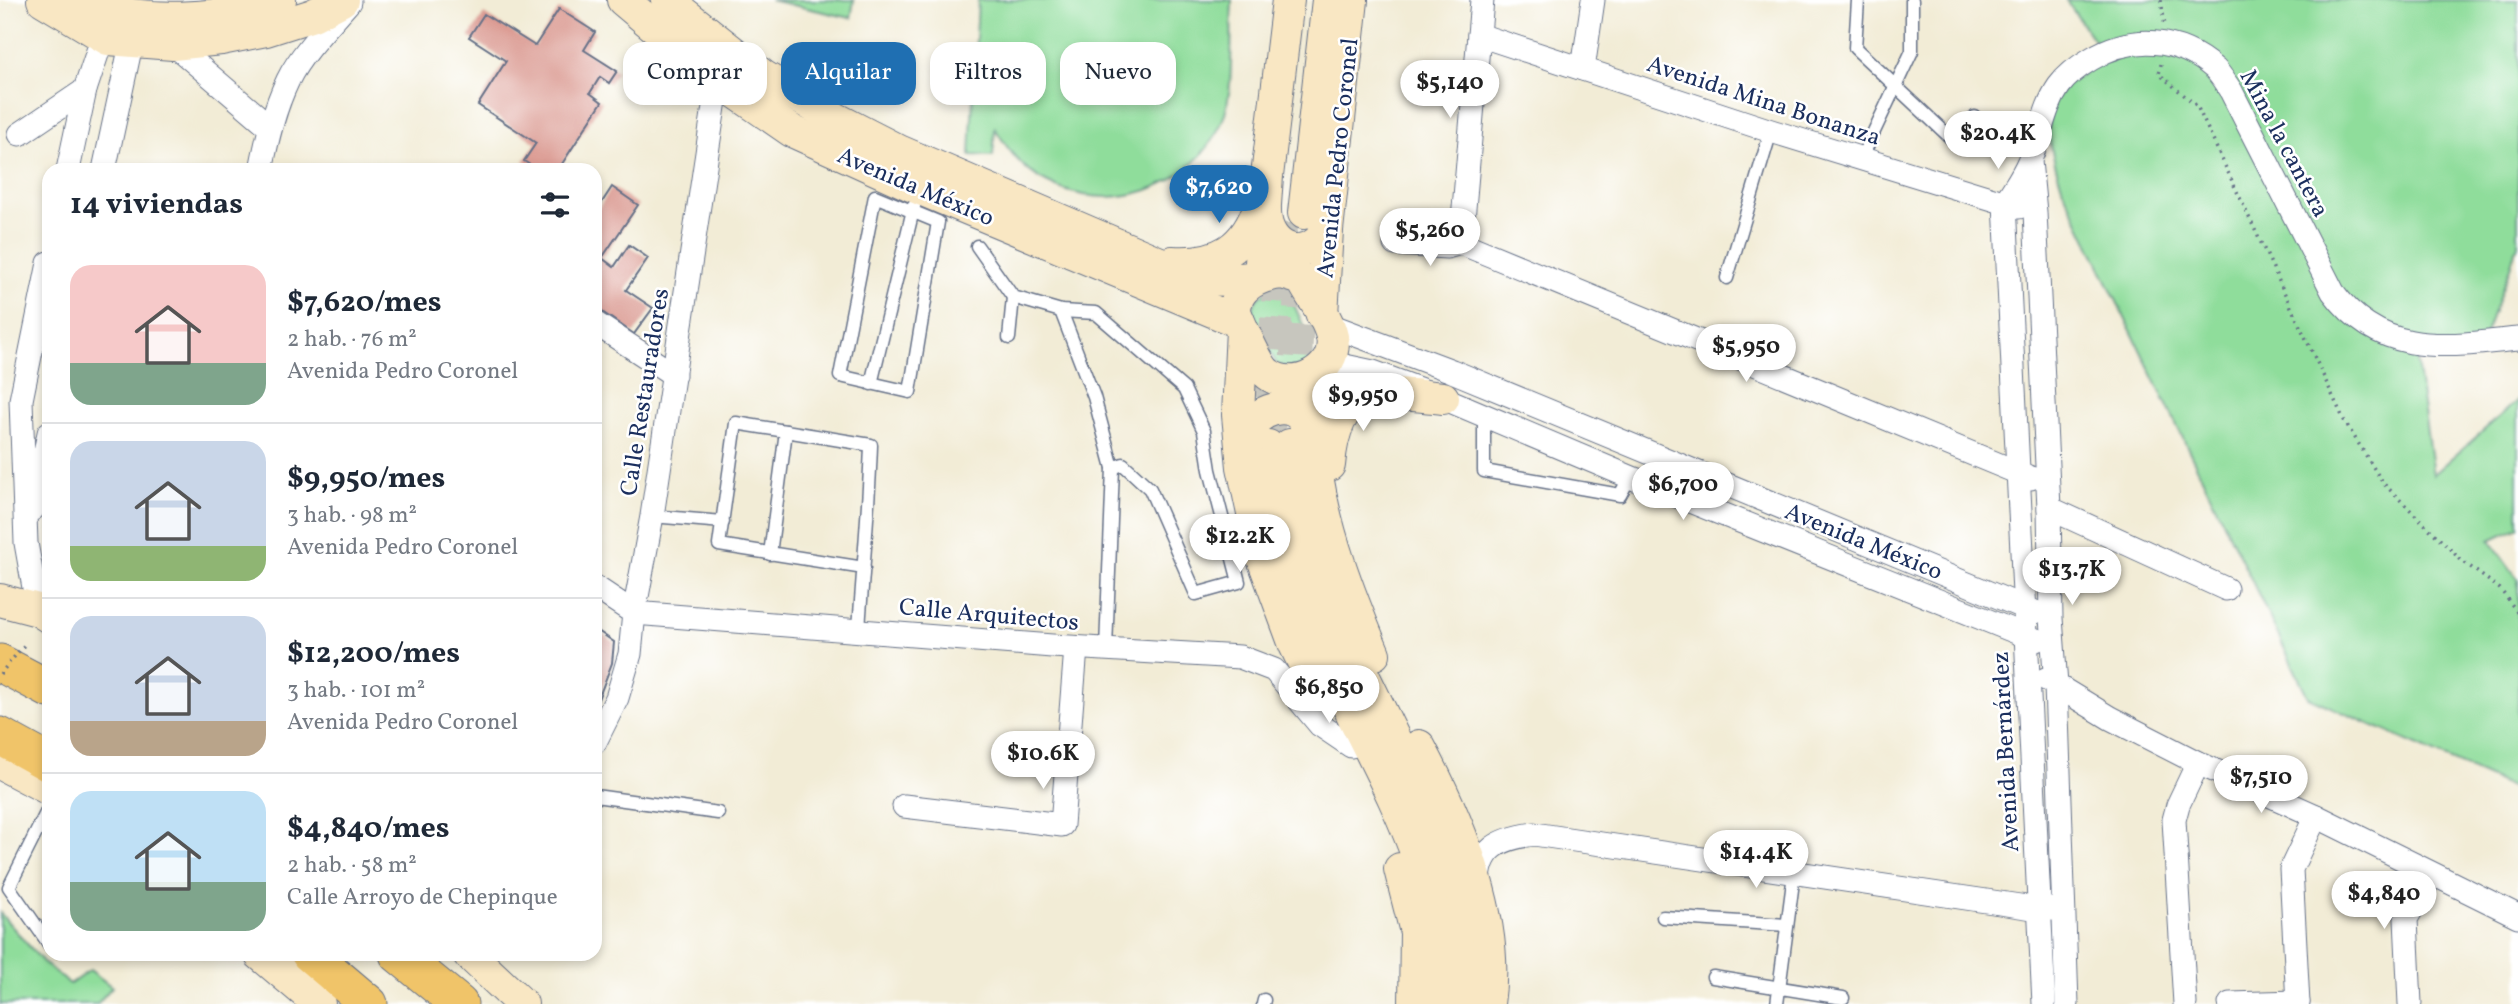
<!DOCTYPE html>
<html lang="es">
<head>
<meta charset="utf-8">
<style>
  :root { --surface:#fff; --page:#f2f2f3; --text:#1f2937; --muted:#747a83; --line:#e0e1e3; --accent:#1f6fb2 }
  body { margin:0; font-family:Vollkorn,serif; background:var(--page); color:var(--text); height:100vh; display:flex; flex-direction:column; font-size:26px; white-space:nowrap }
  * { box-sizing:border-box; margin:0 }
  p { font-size:23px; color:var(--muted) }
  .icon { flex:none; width:38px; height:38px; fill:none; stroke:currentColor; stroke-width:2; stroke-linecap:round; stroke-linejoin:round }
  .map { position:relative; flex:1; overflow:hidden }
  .sheet { position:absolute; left:42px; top:163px; width:560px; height:798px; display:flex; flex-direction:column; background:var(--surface); border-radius:21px; box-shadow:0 4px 10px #0003 }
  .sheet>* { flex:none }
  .hud { position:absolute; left:623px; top:42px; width:665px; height:63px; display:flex; gap:14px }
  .price { position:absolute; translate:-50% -60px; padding:0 16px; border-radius:24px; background:#fff; color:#222; font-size:23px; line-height:46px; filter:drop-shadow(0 2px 4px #0008) }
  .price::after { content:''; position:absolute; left:50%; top:42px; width:21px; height:16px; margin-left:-10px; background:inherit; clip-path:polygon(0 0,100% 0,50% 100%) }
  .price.active { background:var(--accent); color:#fff }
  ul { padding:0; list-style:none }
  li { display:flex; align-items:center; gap:21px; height:175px; padding:0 28px }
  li+li { border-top:2px solid var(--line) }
  li span { display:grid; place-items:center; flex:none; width:196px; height:140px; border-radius:21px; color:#555 }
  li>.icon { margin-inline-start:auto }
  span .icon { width:84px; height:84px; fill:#fffc; stroke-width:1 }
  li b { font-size:30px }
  h2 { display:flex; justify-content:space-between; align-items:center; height:84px; padding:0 28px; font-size:30px }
  .chip { padding:0 24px; border-radius:21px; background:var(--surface); box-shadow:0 4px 10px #0003; font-size:24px; line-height:63px }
  .chip.active { background:var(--accent); color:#fff }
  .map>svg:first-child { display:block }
  .green { fill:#8fdd9b; stroke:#55867c; stroke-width:2 }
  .building { fill:#da988f }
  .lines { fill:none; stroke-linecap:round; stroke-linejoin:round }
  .secondary-tunnel { stroke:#c7c6be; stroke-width:32; stroke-dasharray:32 16; stroke-linecap:butt }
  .lane-casing { stroke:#667188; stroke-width:15 }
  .street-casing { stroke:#667188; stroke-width:25 }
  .secondary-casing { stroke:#667188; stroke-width:34 }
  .primary-casing { stroke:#667188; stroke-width:39 }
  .path { stroke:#667188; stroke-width:3.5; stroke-dasharray:2 5; stroke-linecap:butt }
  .lane { stroke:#fff; stroke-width:12 }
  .street { stroke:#fff; stroke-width:23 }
  .secondary { stroke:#f9e7c3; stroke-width:32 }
  .primary { stroke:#f0c469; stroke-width:37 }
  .path-bridge { stroke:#667188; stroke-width:3.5; stroke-dasharray:2 5; stroke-linecap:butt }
  .labels { text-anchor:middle; stroke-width:5; stroke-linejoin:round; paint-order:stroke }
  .street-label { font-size:24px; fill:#1b2f5e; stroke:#fff }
</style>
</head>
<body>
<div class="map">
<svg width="2518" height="1004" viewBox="0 0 2518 1004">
  <rect width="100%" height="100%" fill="#fff"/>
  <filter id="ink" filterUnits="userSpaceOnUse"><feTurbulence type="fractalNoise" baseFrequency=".0143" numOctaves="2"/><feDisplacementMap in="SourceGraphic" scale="14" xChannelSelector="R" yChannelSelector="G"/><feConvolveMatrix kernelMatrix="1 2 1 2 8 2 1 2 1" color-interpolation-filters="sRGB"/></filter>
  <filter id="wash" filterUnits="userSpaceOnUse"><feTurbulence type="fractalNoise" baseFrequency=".00686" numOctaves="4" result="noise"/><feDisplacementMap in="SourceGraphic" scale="28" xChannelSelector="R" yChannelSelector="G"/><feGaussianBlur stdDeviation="1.57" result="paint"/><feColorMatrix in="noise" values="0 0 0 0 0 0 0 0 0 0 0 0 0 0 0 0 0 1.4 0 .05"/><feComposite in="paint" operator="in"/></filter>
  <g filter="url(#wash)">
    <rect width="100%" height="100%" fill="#f2ecd6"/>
    <!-- green -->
    <g class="green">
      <path d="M 770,0 L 854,0 L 851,18 Z"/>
      <path d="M 978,0 L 1232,0 C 1230,35 1235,91 1222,122 C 1193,190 1109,216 1046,182 C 1023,170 1008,150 995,128 L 993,156 L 970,155 Z"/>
      <path d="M 2066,0 L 2518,0 L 2518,245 L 2478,355 L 2447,357 L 2416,356 L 2433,475 L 2518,400 L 2518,527 L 2490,540 L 2518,579 L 2518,790 L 2308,697 L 2063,190 C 2053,156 2036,116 2065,87 C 2077,76 2093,67 2106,58 Z"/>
      <path d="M 1272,290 L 1284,292 L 1292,300 L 1311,343 L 1310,361 L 1301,369 L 1277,365 L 1254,318 C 1251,302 1258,295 1272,290 Z"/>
      <path d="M 0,913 L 44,963 L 70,984 L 90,970 L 112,987 L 97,1004 L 0,1004 Z"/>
    </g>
    <g id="blocks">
      <!-- building -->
      <g class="building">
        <path d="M 559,9 L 595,32 L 584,50 L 617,71 L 609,83 L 600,77 L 590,93 L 602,102 L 558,170 L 538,170 L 524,161 L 536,143 L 478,105 L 506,61 L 469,37 L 484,14 L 535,46 Z"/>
        <path d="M 612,187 L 638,205 L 602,258 L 614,267 L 629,245 L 648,258 L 626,290 L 653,308 L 634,334 L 595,307 L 595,213 Z"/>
        <path d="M 595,629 L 614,642 L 612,663 L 595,707 Z"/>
      </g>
    </g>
  </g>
  <g filter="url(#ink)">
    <use href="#blocks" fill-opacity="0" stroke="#667188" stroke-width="2"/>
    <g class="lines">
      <!-- secondary-tunnel -->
      <g class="secondary-tunnel">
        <path d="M 1293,405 L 1300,289"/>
        <path d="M 1268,446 L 1283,210"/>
      </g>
      <!-- lane casing -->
      <g class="lane-casing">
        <g id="lane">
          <path d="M 1858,0 L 1855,48 L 1953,140 L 1975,117"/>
          <path d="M 1861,159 L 1912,51 L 1912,0"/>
          <path d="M 875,196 L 938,222 L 910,392 L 840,376 Z"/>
          <path d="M 977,246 L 1013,297 L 1061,311 L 1096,313 L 1184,389 L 1204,431 L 1210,470 L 1239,582 L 1196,594 L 1150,489 L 1123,464 L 1113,468"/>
          <path d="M 1727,278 L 1771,131"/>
          <path d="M 1061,311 L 1094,397 L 1113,468 L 1106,649"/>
          <path d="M 1009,338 L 1013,297"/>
          <path d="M 871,384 L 914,206"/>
          <path d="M 1484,415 L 1484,471 L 1620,495 L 1630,477"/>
          <path d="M 652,516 L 723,522"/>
          <path d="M 770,554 L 786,431"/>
          <path d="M 859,629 C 863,568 869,507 871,445 L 736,423 L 719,545 L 864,568"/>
          <path d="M 595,796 L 718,813"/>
          <path d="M 49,807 L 9,887 L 49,944"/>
          <path d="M 1663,917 L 1787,925"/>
          <path d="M 1713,977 L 1843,998"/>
          <path d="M 1263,1004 L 1264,1000"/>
          <path d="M 1777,1004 L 1794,874"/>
        </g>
      </g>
      <!-- street casing -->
      <g class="street-casing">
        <g id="street">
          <path d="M 1479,35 L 1771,131 L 2019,207"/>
          <path d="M 173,44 L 270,127"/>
          <path d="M 1583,69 L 1593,0"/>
          <path d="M 20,134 L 85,90"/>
          <path d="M 2030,161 L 2035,212 L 2049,508 L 2051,618 L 2056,685 L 2067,1004"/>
          <path d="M 68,170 L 85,90 L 107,24"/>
          <path d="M 104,170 L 135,26"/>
          <path d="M 261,170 C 267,139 274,109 288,80 C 301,53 329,25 349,2"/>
          <path d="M 1461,243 L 2031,478"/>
          <path d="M 1461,243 L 1482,0"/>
          <path d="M 1395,244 L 1447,247 L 1461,243"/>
          <path d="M 595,323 L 674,375"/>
          <path d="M 1327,324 L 1452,371 L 2035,612"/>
          <path d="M 1326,362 L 1373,372 L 1443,398 L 1630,477 L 2036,640"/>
          <path d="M 2049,508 L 2226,589"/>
          <path d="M 33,509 L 49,433"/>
          <path d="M 595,587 L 634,613 L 1052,646 L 1240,657 L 1274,670 L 1320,725 L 1351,746"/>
          <path d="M 38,610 L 26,543 L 21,400 L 49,263"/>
          <path d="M 2046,679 L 2110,718 L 2198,763 L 2316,816 L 2518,916"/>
          <path d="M 595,742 L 617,698 L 630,654 L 634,613 L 652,516 L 720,67"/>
          <path d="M 904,806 L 1062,825 L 1076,648"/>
          <path d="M 1479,887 C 1478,848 1499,839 1534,834 L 2040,909 L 2053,909"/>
          <path d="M 2044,1004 L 2005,203 C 2013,189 2023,176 2029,161 C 2041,137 2043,109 2059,86 C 2067,75 2079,66 2091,59 C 2132,34 2179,37 2215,69 C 2221,75 2226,84 2231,91 L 2333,292 C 2382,358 2447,346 2518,339"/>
          <path d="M 2185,1004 L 2174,820 L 2178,805 L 2198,763"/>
          <path d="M 2230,1004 L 2298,1002"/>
          <path d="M 2298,1004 L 2291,869 L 2316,816"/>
          <path d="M 2410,1004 L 2406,919 L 2432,875"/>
        </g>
      </g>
      <!-- secondary casing -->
      <g class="secondary-casing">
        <g id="secondary">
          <path d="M 43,0 L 108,39 L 173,44 L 221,39 L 266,30 L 313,15 L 342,0"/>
          <path d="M 81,0 C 135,27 225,20 280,0"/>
          <path d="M 623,0 L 718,80 L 792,131 L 911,185 L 1239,322"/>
          <path d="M 667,0 L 763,76 L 827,114 L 899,151 L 1188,275 C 1213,282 1234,280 1260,277 L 1267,176 L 1288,0"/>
          <path d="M 1265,211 C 1265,250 1307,266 1327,230"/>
          <path d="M 1304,213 L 1328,0"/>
          <path d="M 1172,262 C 1219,265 1246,248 1260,205"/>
          <path d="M 1282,273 L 1302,279 C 1311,297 1328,317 1332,337 C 1339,370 1294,394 1268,374 C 1258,367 1240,324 1235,312 C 1234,286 1261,275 1282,273 Z"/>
          <path d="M 1322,315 L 1327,230 L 1352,0"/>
          <path d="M 1242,329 L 1238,415 L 1243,467 L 1262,556 L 1295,645 L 1318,692"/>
          <path d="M 1312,376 C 1313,406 1312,438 1316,468 C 1325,533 1349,594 1374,654"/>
          <path d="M 1290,445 L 1296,500 L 1302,531 L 1327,601 L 1404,759 L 1436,835 L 1457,905 L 1462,930 L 1465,973 L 1463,1004"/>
          <path d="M 1268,446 C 1269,469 1270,492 1275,515 C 1285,562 1304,611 1324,655 C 1373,767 1452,876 1439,1004"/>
          <path d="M 1245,452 C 1246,445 1246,437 1249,430 C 1256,410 1289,399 1303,419 C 1308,427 1309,437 1311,445"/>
          <path d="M 1329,465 C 1336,383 1377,391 1443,398"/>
          <path d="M 0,600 L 38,610 L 49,617"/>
          <path d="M 1419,746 C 1458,819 1501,920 1488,1004"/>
          <path d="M 0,763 L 49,789"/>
          <path d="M 1400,869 L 1416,932 L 1415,1004"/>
          <path d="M 260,954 L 319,1004"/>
          <path d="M 469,954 L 522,1004"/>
        </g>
      </g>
      <!-- primary casing -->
      <g class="primary-casing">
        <g id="primary">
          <path d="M 0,663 L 49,689"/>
          <path d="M 0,736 L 49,763"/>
          <path d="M 310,954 L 369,1004"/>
          <path d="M 398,954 L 459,1004"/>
        </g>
      </g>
      <!-- path -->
      <g class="path">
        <path d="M 2161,0 L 2165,26"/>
        <path d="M 2161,64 L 2159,74 L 2197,106 L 2344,420 L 2383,483 L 2461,560 L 2500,589 L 2518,613"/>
      </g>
      <!-- lane -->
      <use href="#lane" class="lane"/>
      <!-- street -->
      <use href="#street" class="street"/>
      <!-- secondary -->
      <use href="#secondary" class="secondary"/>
      <!-- primary -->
      <use href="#primary" class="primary"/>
      <!-- path-bridge -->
      <path class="path-bridge" d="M 0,674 L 25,644"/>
    </g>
  </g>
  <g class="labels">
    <!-- street labels -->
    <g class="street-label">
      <text transform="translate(1764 100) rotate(18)" y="8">Avenida Mina Bonanza</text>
      <text transform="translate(2285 143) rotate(62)" y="8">Mina la cantera</text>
      <text transform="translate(1337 158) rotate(-84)" y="8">Avenida Pedro Coronel</text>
      <text transform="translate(916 186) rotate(23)" y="8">Avenida México</text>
      <text transform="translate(644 392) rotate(-81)" y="8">Calle Restauradores</text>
      <text transform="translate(1864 541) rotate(22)" y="8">Avenida México</text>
      <text transform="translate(989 614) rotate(5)" y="8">Calle Arquitectos</text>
      <text transform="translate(2005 752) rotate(-93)" y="8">Avenida Bernárdez</text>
    </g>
  </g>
</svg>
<b class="price" style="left:1450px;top:120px">$5,140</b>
<b class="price" style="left:1998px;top:171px">$20.4K</b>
<b class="price active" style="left:1219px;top:225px">$7,620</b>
<b class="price" style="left:1430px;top:268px">$5,260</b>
<b class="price" style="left:1746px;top:384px">$5,950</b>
<b class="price" style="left:1363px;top:433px">$9,950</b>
<b class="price" style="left:1683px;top:522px">$6,700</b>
<b class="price" style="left:1240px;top:574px">$12.2K</b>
<b class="price" style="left:2072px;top:607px">$13.7K</b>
<b class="price" style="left:1329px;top:725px">$6,850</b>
<b class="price" style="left:1043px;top:791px">$10.6K</b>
<b class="price" style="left:2261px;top:815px">$7,510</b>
<b class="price" style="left:1756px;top:890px">$14.4K</b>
<b class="price" style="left:2384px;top:931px">$4,840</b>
<div class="hud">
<a class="chip">Comprar</a>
<a class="chip active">Alquilar</a>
<a class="chip">Filtros</a>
<a class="chip">Nuevo</a>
</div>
<section class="sheet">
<h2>14 viviendas<svg class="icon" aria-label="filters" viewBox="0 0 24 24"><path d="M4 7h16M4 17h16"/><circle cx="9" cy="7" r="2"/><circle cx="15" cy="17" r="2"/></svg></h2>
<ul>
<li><span style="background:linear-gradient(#f6c9c9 70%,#7fa58c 0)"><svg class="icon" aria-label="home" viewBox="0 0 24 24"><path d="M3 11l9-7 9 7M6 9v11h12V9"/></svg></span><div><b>$7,620/mes</b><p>2 hab. · 76 m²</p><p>Avenida Pedro Coronel</p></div></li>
<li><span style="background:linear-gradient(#c9d6e8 75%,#8fb573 0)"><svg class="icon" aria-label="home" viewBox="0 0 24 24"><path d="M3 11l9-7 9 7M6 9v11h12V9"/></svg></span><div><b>$9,950/mes</b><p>3 hab. · 98 m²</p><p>Avenida Pedro Coronel</p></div></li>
<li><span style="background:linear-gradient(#c9d6e8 75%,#b9a48a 0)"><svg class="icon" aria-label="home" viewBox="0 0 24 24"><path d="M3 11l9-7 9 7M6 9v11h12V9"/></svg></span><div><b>$12,200/mes</b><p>3 hab. · 101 m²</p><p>Avenida Pedro Coronel</p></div></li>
<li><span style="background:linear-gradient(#bfe0f5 65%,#7fa58c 0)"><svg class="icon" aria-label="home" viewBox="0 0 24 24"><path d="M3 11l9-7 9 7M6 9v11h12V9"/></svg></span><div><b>$4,840/mes</b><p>2 hab. · 58 m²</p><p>Calle Arroyo de Chepinque</p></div></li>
</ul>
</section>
</div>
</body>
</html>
